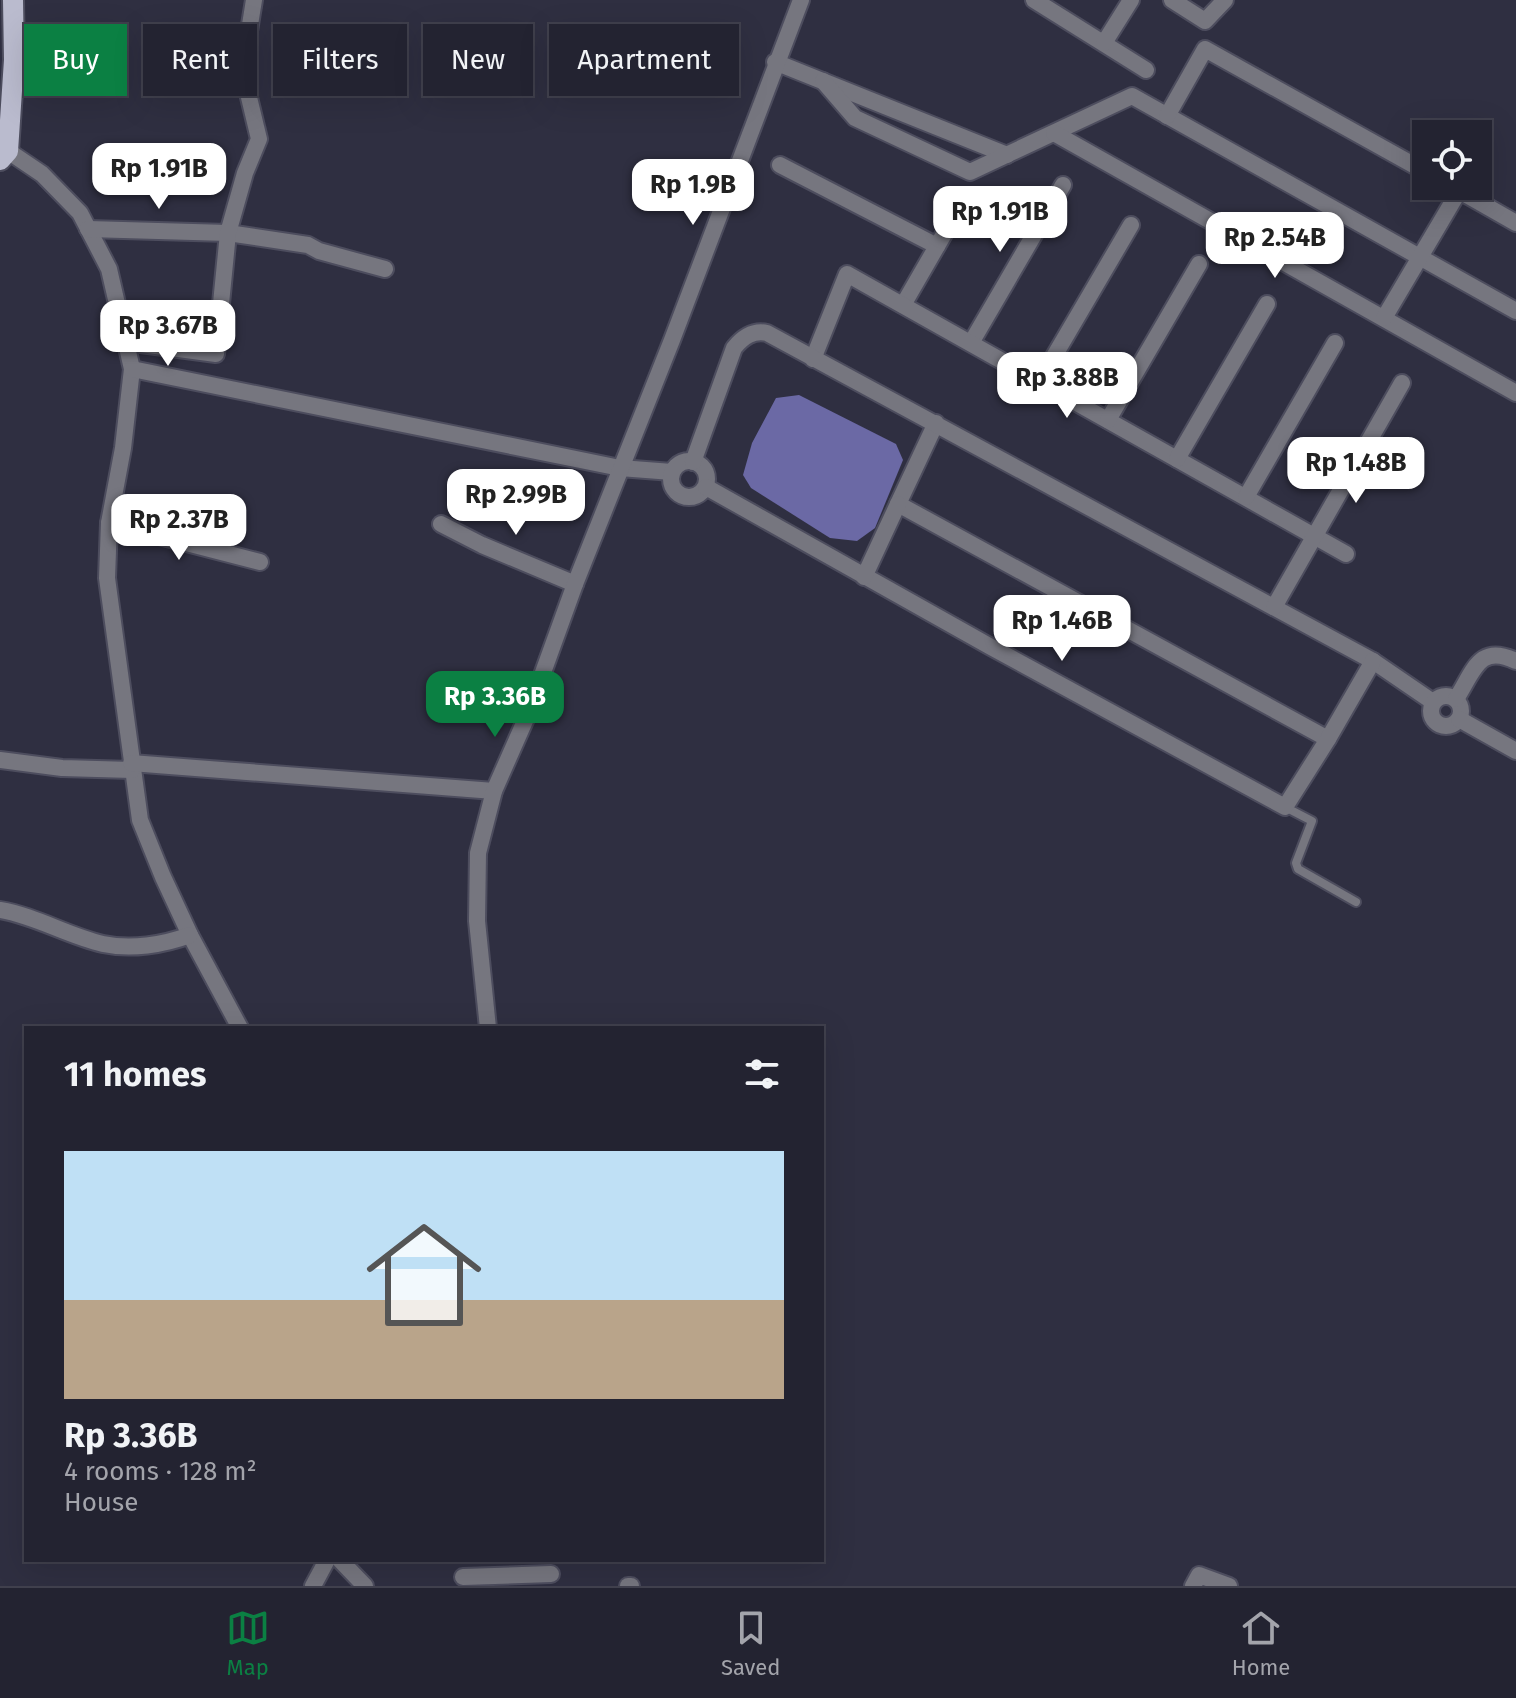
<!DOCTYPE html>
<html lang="en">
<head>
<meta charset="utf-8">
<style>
  :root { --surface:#232331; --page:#2b2b39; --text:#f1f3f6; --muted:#a3a4ab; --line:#40404d; --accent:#0b8043 }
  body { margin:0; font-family:"Fira Sans",sans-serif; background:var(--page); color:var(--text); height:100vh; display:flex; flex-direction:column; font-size:30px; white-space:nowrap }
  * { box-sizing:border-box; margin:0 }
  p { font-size:26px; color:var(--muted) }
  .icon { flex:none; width:44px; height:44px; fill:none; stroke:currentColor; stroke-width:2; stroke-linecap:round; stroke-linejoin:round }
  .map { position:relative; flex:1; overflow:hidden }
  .details { position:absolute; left:24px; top:1026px; width:800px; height:536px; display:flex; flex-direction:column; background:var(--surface); border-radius:0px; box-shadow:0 8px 32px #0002,0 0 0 2px var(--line) }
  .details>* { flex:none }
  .banner { position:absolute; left:24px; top:24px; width:800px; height:72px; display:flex; gap:16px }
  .controls { position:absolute; left:1412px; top:120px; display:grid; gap:16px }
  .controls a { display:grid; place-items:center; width:80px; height:80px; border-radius:0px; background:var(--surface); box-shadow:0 8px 32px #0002,0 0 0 2px var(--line); font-size:40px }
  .price { position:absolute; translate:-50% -68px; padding:0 18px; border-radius:16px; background:#fff; color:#222; font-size:26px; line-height:52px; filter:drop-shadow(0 2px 4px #0008) }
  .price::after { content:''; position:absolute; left:50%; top:48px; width:24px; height:18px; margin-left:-12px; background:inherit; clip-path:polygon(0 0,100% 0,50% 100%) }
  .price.active { background:var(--accent); color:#fff }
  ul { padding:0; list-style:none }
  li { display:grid; align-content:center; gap:16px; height:424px; padding:0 40px }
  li+li { border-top:2px solid var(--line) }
  li span { display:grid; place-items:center; height:248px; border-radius:0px; color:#555 }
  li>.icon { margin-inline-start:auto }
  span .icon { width:144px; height:144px; fill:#fffc; stroke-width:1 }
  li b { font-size:34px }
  h2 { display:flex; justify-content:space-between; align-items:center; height:96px; padding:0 40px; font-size:34px }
  .tag { padding:0 28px; border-radius:0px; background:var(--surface); box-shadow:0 8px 32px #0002,0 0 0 2px var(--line); font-size:28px; line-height:72px }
  .tag.active { background:var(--accent); color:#fff }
  .dock { display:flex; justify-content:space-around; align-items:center; height:112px; border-top:2px solid var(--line); background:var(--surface); font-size:22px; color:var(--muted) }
  .dock a { display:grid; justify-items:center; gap:4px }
  .dock .active { color:var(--accent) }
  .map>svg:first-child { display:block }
  .water { fill:#6b69a5 }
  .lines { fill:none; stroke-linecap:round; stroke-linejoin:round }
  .service-casing { stroke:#4d4d5e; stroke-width:12 }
  .minor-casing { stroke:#4d4d5e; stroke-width:20 }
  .primary-casing { stroke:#4d4d5e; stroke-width:24 }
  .service { stroke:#76767f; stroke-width:8 }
  .minor { stroke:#76767f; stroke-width:16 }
  .primary { stroke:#babbce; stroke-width:20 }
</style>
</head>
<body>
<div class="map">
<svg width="1516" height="1586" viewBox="0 0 1516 1586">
  <rect width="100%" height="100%" fill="#2f2f41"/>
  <!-- water -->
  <path class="water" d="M 799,395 L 896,444 L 903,460 L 875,528 L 857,541 L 830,538 L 751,488 L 743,475 L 752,443 L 776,398 Z"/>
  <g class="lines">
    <!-- service casing -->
    <g class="service-casing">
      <path id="service" d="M 1285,807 L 1312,821 L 1296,863 L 1298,869 L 1356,902"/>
    </g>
    <!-- minor casing -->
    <g class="minor-casing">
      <g id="minor">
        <path d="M 1034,0 L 1146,70"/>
        <path d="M 1172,0 L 1205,21 L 1225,0"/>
        <path d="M 1104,43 L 1131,0"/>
        <path d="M 775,62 L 1007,155"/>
        <path d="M 823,81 L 855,118 L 970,172 L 1132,96 L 1516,311"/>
        <path d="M 1167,116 L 1205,49 L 1426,172"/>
        <path d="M 1054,133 L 1516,393"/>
        <path d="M 8,151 L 42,174 L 80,213 L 109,269 L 132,369 L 123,448 L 109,523 L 107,578 L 140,820 L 163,877 L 190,935 L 240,1028"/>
        <path d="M 780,165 L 937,246"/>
        <path d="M 1451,186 L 1516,223"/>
        <path d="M 88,229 L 228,233 L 308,245 L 319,251 L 385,269"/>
        <path d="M 903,305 L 955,215"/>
        <path d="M 1384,318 L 1459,191"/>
        <path d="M 126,342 L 216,354 L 228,233 L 245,173 L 259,139 L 247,89 L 249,31 L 254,0"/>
        <path d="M 971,343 L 1063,185"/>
        <path d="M 813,359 L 847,274 L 1346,554"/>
        <path d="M 132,369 L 620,468 L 672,472"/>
        <path d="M 1039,382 L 1131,225"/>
        <path d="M 1108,420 L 1199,264"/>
        <path d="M 936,423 L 898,504 L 1328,739"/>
        <path d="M 1177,459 L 1267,304"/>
        <circle cx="689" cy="479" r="18"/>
        <path d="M 693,462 L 734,348 C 743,337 753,330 767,333 L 1373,661 L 1433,702"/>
        <path d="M 706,487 L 991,647 L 1285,807 L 1328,739 L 1373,661"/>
        <path d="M 1246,497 L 1335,343"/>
        <path d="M 109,523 L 260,562"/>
        <path d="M 441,524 L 482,545 L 575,584"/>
        <path d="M 864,577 L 898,504"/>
        <path d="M 1274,607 L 1402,383"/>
        <path d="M 451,684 L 528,714"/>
        <circle cx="1446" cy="711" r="15"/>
        <path d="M 1456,699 C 1474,671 1479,643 1516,661"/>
        <path d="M 1459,719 L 1516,751"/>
        <path d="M 0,760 L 62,768 L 132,770"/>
        <path d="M 131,763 L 494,791"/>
        <path d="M 0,910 C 36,916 68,936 103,944 C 131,950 163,945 190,935"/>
        <path d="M 488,1028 L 477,921 L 478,853 L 494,791 L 528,714 L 575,584 L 672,340 L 801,0"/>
        <path d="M 340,1560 L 365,1586"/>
        <path d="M 463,1577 L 551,1574"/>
        <path d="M 313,1586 L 327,1560"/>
        <path d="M 628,1586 L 631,1586"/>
        <path d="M 1193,1586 L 1199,1575 L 1229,1586"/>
      </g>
    </g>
    <!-- primary casing -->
    <g class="primary-casing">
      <path id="primary" d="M 0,160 L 8,151 L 14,60 L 13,0"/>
    </g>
    <!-- service -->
    <use href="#service" class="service"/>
    <!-- minor -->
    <use href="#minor" class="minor"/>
    <!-- primary -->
    <use href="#primary" class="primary"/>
  </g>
</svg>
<div class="controls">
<a><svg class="icon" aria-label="locate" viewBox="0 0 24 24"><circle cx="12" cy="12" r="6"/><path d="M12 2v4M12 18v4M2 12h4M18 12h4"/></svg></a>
</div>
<b class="price" style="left:159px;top:211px">Rp 1.91B</b>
<b class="price" style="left:693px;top:227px">Rp 1.9B</b>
<b class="price" style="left:1000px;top:254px">Rp 1.91B</b>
<b class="price" style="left:1275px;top:280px">Rp 2.54B</b>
<b class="price" style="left:168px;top:368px">Rp 3.67B</b>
<b class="price" style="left:1067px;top:420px">Rp 3.88B</b>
<b class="price" style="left:1356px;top:505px">Rp 1.48B</b>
<b class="price" style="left:516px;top:537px">Rp 2.99B</b>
<b class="price" style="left:179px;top:562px">Rp 2.37B</b>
<b class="price" style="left:1062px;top:663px">Rp 1.46B</b>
<b class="price active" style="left:495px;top:739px">Rp 3.36B</b>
<div class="banner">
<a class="tag active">Buy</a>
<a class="tag">Rent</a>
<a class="tag">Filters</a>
<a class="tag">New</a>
<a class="tag">Apartment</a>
</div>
<section class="details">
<h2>11 homes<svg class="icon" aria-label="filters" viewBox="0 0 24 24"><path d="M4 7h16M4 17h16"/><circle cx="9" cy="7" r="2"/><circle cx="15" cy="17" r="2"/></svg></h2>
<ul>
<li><span style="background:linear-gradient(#bfe0f5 60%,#b9a48a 0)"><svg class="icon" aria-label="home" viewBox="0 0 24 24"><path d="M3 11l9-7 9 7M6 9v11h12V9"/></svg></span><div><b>Rp 3.36B</b><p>4 rooms · 128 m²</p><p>House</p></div></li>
</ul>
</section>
</div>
<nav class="dock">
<a class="active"><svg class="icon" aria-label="map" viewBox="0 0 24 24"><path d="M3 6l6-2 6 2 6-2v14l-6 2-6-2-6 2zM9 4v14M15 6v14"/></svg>Map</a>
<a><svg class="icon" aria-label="saved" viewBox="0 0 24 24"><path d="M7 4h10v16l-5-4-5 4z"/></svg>Saved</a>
<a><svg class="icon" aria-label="home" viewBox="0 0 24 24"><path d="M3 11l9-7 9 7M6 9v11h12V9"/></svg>Home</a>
</nav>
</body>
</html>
